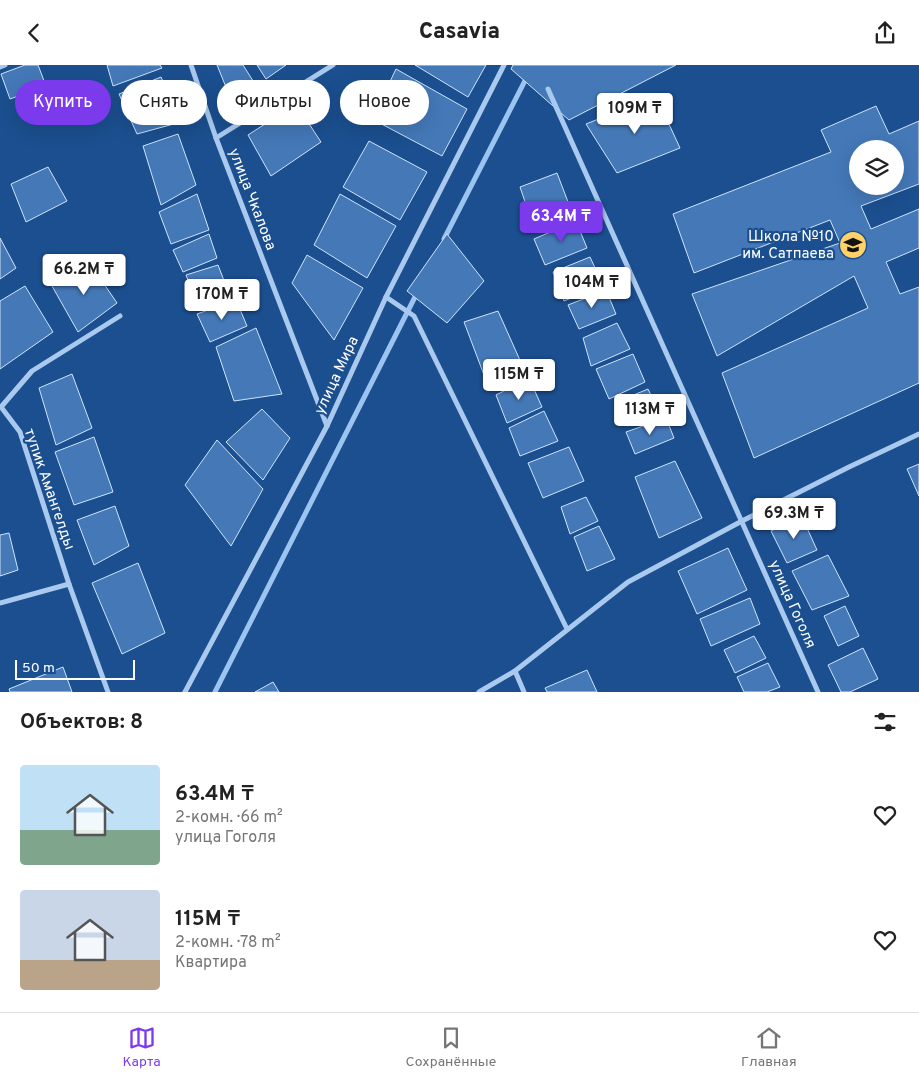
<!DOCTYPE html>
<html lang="ru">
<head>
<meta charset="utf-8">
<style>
  :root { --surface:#fff; --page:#f6f6f6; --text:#222; --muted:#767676; --line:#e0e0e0; --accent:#7c3aed }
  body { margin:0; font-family:Overpass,sans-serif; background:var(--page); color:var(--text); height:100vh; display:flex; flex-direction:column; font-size:19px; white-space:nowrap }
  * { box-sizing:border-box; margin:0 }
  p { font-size:16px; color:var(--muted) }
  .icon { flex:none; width:28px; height:28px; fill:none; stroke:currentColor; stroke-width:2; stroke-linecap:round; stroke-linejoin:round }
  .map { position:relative; height:627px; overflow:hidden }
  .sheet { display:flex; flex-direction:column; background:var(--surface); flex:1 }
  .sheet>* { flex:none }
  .hud { position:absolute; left:15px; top:15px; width:500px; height:45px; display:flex; gap:10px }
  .buttons { position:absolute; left:849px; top:75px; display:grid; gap:10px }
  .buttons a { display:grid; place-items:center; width:55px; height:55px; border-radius:50%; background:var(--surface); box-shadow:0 5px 20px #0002; font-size:25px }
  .scale { position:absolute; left:15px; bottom:12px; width:120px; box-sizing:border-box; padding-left:5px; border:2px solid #fff; border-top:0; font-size:14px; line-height:18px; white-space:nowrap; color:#fff; -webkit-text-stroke:4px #1b4f8f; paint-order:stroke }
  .price { position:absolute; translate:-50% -42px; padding:0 11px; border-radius:5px; background:#fff; color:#222; font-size:16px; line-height:32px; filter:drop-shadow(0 1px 2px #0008) }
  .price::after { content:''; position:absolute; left:50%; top:30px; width:15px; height:11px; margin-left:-8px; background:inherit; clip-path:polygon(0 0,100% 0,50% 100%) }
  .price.selected { background:var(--accent); color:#fff }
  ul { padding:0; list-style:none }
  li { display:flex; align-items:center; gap:15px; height:125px; padding:0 20px }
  li span { display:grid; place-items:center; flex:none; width:140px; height:100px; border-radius:5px; color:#555 }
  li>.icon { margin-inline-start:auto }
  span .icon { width:60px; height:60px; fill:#fffc; stroke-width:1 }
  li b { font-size:21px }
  h2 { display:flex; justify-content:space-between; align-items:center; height:60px; padding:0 20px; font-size:21px }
  .chip { padding:0 18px; border-radius:22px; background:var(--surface); box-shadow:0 5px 20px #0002; font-size:18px; line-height:45px }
  .chip.selected { background:var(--accent); color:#fff }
  header { display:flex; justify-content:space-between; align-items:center; height:65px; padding:0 20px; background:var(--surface); font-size:22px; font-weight:800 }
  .tab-bar { display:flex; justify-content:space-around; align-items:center; height:70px; border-top:1px solid var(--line); background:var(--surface); font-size:14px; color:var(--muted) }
  .tab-bar a { display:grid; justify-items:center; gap:2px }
  .tab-bar .selected { color:var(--accent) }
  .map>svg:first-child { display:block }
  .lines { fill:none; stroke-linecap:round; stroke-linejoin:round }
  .stream { stroke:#9cc4f0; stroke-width:5 }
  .building { fill:#4478b7; stroke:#cfe3fa; fill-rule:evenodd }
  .minor { stroke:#a9c9ee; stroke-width:5 }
  .labels { text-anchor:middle; stroke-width:4.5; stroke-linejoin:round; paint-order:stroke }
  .street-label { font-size:15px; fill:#fff; stroke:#1b4f8f }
  .poi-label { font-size:15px; fill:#fff; stroke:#1b4f8f; text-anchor:end }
</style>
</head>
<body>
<header><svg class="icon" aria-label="back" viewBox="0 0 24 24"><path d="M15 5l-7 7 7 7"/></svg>Casavia<svg class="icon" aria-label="share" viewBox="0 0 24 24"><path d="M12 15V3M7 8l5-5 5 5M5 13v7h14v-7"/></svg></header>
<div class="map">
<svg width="919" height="627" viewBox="0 0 919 627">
  <rect width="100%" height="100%" fill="#1b4f8f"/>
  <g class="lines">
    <!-- stream -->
    <g class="stream">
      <path d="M 444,174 L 533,0"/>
      <path d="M 215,627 L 418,226"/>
    </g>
  </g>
  <!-- building -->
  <g class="building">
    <path d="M 25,0 L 38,0 L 46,21 L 10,34 L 1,9 Z"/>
    <path d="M 107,0 L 160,0 L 162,3 L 113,21 Z"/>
    <path d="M 217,0 L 243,0 L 255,19 L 232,37 Z"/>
    <path d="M 257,0 L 286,0 L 266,14 Z"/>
    <path d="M 415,0 L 486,0 L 468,32 Z"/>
    <path d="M 513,0 L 676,0 L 569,55 L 511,4 Z"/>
    <path d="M 396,4 L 467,44 L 442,91 L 372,54 Z"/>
    <path d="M 161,12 L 181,57 L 137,69 L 119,29 Z"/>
    <path d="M 656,31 L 680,83 L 617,108 L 586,59 Z"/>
    <path d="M 296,39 L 321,77 L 271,111 L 248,70 Z"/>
    <path d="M 876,41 L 889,69 L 919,56 L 919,119 L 861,141 L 871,164 L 919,144 L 919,183 L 886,197 L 900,229 L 919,222 L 919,318 L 754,393 L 722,308 L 868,243 L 854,211 L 717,291 L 692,229 L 840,178 L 830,155 L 694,208 L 673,149 L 831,87 L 821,65 ZM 858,84 L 895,84 L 895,121 L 858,121 Z"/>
    <path d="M 178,69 L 196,120 L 161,140 L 143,81 Z"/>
    <path d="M 369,76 L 427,107 L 400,155 L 343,122 Z"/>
    <path d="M 48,102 L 67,136 L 26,157 L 11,119 Z"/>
    <path d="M 557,108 L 573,150 L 535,166 L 520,122 Z"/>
    <path d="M 197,129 L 209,165 L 171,179 L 159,147 Z"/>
    <path d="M 340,129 L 396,161 L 367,213 L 314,180 Z"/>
    <path d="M 576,156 L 587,183 L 545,200 L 534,174 Z"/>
    <path d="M 209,169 L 217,193 L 183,207 L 173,185 Z"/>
    <path d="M 447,169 L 484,216 L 447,258 L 407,226 Z"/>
    <path d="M 0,173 L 16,203 L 0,214 Z"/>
    <path d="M 307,190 L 363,223 L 334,275 L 292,218 Z"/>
    <path d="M 590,192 L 603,220 L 564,236 L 553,207 Z"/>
    <path d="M 89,197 L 117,238 L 78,267 L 52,221 Z"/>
    <path d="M 218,200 L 228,226 L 198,241 L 186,210 Z"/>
    <path d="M 25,221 L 53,267 L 0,304 L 0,236 Z"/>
    <path d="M 606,225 L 616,249 L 579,264 L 568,240 Z"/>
    <path d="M 236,235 L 247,261 L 210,277 L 197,249 Z"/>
    <path d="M 498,246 L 523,302 L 487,318 L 464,257 Z"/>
    <path d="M 617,258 L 630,284 L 591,301 L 583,273 Z"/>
    <path d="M 256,263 L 282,329 L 234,336 L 216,282 Z"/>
    <path d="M 633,289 L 645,317 L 609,334 L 596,304 Z"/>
    <path d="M 72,309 L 92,363 L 56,380 L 39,323 Z"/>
    <path d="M 529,313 L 542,342 L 507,358 L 496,330 Z"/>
    <path d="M 648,324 L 659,347 L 627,361 L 617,337 Z"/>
    <path d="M 262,344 L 290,373 L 263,415 L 226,377 Z"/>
    <path d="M 544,346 L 558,376 L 520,391 L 509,363 Z"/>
    <path d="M 666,353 L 674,373 L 635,389 L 626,367 Z"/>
    <path d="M 94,372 L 113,427 L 74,440 L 55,387 Z"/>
    <path d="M 217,375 L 263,424 L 231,481 L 185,420 Z"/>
    <path d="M 569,382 L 584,416 L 543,433 L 528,398 Z"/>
    <path d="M 675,396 L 702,453 L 659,473 L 635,412 Z"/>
    <path d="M 919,399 L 919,431 L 907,404 Z"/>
    <path d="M 586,432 L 598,456 L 570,469 L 561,442 Z"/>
    <path d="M 115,441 L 129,481 L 94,500 L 77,455 Z"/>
    <path d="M 802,452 L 817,485 L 787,498 L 771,466 Z"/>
    <path d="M 599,461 L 615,494 L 587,506 L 574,472 Z"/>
    <path d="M 9,468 L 18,505 L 0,511 L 0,470 Z"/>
    <path d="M 728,483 L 747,525 L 697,549 L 678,506 Z"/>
    <path d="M 828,490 L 849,531 L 812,545 L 792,506 Z"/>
    <path d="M 138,498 L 165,568 L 122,589 L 92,518 Z"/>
    <path d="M 750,533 L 760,559 L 711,581 L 700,554 Z"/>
    <path d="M 845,541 L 859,571 L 838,581 L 824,551 Z"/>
    <path d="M 754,571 L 766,593 L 735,608 L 724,585 Z"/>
    <path d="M 863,583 L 878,614 L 850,627 L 841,627 L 828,600 Z"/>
    <path d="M 768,598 L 780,622 L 767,627 L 744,627 L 737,612 Z"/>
    <path d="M 63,602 L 72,627 L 10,627 L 9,624 Z"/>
    <path d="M 587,605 L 597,627 L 547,627 L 545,623 Z"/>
    <path d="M 273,617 L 279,627 L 255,627 Z"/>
  </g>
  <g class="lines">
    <!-- minor -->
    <g class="minor">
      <path d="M 191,0 L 216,73 L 327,361"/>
      <path d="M 0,2 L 5,0"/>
      <path d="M 548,24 L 818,627"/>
      <path d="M 216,73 L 333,0"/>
      <path d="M 386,232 L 414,251 L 567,564"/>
      <path d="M 69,519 L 20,367 L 1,342 L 32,306 L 120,251"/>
      <path d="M 0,538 L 69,519 L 108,627"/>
      <path d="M 515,606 L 524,627"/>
      <path d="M 185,627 L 327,361 L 386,232 L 504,0"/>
      <path d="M 479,627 L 515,606 L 628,517 L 742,456 L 849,402 L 919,369"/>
    </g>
  </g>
  <!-- icons -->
  <defs>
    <g id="school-disc" transform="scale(1.4375)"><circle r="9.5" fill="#ffd166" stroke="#1b4f8f"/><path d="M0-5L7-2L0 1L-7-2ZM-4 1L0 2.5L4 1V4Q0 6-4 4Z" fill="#111"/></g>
  </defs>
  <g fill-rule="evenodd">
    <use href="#school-disc" x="853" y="180"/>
  </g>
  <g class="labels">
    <!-- street labels -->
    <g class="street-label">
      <text transform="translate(253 134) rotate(69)" y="5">улица Чкалова</text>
      <text transform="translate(336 310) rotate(-65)" y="5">улица Мира</text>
      <text transform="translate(50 424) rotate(71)" y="5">тупик Амангелды</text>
      <text transform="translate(793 539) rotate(66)" y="5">улица Гоголя</text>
    </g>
    <!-- poi labels -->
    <g class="poi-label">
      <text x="834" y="176">Школа №10<tspan x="834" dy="17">им. Сатпаева</tspan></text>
    </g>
  </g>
</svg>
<div class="buttons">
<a><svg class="icon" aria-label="layers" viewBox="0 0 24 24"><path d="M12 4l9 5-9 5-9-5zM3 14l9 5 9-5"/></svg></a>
</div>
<div class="scale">50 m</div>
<b class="price" style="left:635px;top:70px">109M ₸</b>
<b class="price selected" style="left:561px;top:178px">63.4M ₸</b>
<b class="price" style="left:84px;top:231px">66.2M ₸</b>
<b class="price" style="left:592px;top:244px">104M ₸</b>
<b class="price" style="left:222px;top:256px">170M ₸</b>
<b class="price" style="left:519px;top:336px">115M ₸</b>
<b class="price" style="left:650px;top:371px">113M ₸</b>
<b class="price" style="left:794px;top:475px">69.3M ₸</b>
<div class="hud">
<a class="chip selected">Купить</a>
<a class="chip">Снять</a>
<a class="chip">Фильтры</a>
<a class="chip">Новое</a>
</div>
</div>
<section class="sheet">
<h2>Объектов: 8<svg class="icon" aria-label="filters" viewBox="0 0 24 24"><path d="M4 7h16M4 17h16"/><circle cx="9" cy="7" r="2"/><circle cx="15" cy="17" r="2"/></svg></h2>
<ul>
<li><span style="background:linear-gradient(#bfe0f5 65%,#7fa58c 0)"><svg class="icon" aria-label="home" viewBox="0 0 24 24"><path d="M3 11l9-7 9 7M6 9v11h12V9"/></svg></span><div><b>63.4M ₸</b><p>2-комн. · 66 m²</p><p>улица Гоголя</p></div><svg class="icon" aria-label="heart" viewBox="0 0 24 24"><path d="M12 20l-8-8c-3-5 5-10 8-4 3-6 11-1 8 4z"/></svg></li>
<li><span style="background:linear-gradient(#c9d6e8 70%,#b9a48a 0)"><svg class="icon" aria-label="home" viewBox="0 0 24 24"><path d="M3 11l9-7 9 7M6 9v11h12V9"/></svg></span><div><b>115M ₸</b><p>2-комн. · 78 m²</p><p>Квартира</p></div><svg class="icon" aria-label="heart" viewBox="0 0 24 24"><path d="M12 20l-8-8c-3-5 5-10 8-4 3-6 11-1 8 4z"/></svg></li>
</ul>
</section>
<nav class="tab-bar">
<a class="selected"><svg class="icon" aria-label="map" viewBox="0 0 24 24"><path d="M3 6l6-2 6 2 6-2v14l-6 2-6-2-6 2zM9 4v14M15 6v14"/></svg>Карта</a>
<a><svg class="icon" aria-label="saved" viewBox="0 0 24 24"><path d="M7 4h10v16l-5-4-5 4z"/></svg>Сохранённые</a>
<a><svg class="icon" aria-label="home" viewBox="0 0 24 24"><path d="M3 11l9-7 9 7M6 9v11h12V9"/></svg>Главная</a>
</nav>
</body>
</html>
